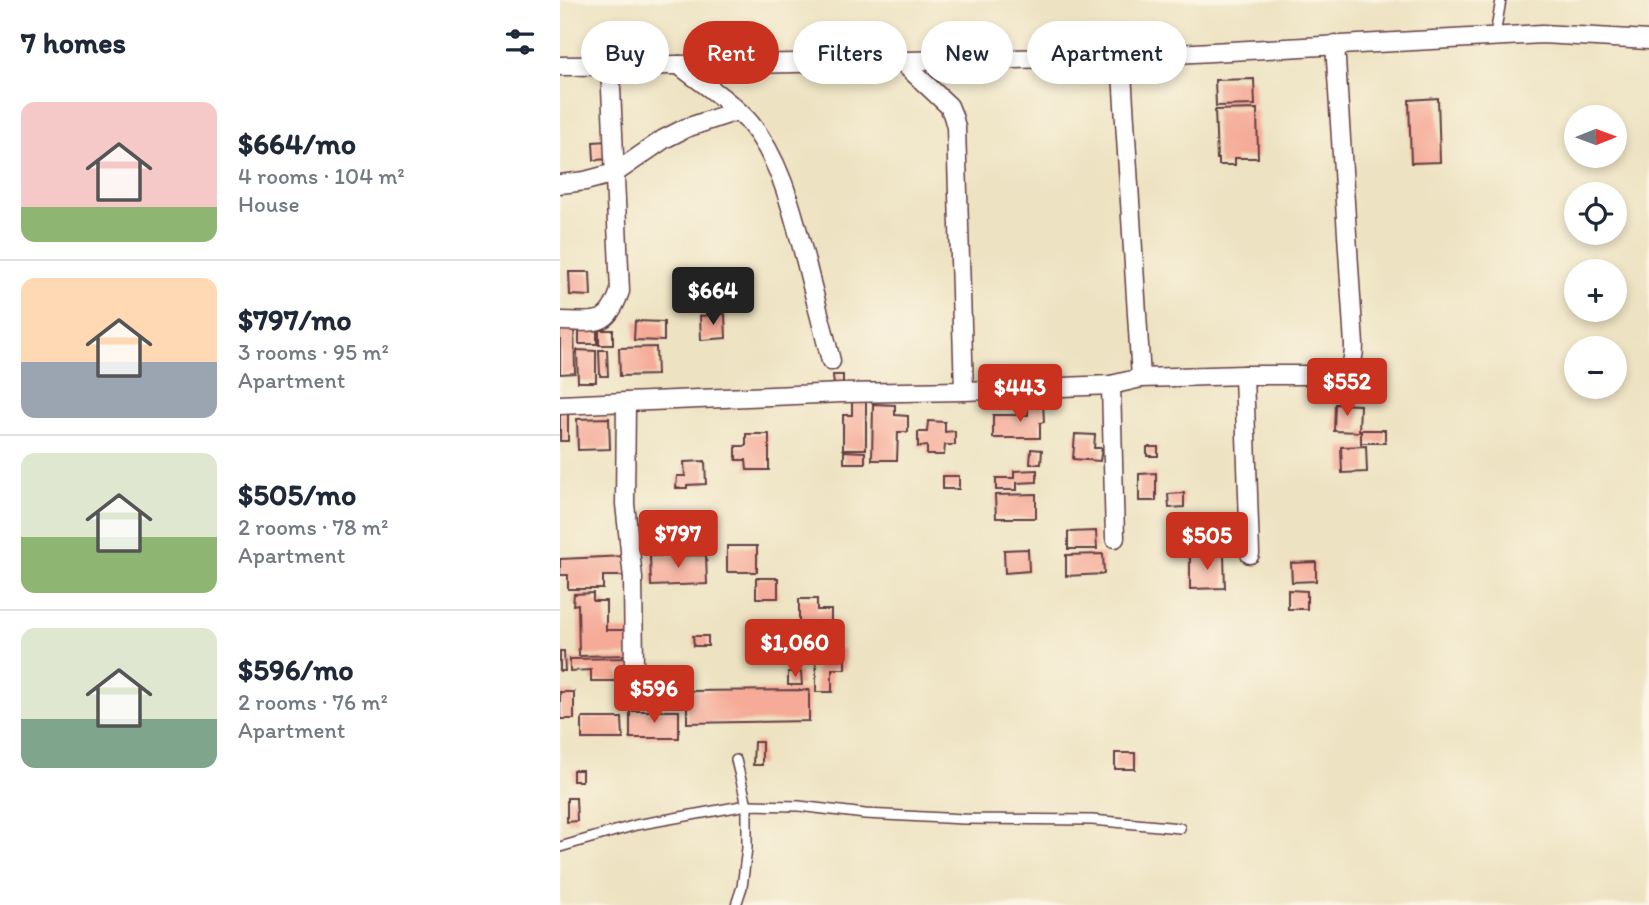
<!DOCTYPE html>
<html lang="en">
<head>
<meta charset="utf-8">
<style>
  :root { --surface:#fff; --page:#f6f6f7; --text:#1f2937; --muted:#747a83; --line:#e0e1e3; --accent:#c8321e }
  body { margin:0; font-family:Itim,sans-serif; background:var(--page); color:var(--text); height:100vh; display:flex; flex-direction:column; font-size:26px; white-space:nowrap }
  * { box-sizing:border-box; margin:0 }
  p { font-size:23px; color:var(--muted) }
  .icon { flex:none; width:38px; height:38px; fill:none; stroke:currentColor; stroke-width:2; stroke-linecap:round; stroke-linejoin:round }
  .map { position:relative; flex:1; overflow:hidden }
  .details { display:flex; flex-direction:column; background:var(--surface); width:560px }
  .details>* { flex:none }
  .banner { position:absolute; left:21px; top:21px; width:665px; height:63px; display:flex; gap:14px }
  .needle { width:46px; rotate:89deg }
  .controls { position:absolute; left:1004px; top:105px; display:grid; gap:14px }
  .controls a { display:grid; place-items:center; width:63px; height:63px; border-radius:50%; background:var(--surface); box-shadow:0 4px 10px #0003; font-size:35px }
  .price { position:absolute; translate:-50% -60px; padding:0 16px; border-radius:7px; background:var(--accent); color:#fff; font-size:23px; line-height:46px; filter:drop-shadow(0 2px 4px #0008) }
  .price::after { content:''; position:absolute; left:50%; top:42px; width:21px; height:16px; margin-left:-10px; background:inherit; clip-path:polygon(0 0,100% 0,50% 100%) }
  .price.on { background:#222; color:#fff }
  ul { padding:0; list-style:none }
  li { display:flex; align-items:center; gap:21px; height:175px; padding:0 21px }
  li+li { border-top:2px solid var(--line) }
  li span { display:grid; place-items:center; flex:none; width:196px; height:140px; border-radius:14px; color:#555 }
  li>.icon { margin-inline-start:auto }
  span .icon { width:84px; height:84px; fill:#fffc; stroke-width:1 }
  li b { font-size:30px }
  h2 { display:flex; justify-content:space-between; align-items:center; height:84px; padding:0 21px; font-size:30px }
  .chip { padding:0 24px; border-radius:32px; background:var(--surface); box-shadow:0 4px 10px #0003; font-size:24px; line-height:63px }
  .chip.on { background:var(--accent); color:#fff }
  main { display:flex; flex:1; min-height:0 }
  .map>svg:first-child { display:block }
  .building { fill:#f5ab98 }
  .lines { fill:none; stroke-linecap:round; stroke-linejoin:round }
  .service-casing { stroke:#623c42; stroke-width:12 }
  .minor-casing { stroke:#623c42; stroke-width:21 }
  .service { stroke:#fff; stroke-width:9 }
  .minor { stroke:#fff; stroke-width:18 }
</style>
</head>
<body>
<main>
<section class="details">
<h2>7 homes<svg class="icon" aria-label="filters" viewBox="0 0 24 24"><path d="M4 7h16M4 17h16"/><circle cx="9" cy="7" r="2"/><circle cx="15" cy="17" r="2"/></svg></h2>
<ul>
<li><span style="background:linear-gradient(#f6c9c9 75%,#8fb573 0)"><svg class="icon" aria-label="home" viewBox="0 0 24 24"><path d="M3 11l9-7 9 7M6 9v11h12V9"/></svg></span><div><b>$664/mo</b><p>4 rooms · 104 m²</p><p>House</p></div></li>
<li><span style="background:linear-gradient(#ffd9b3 60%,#9aa5b1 0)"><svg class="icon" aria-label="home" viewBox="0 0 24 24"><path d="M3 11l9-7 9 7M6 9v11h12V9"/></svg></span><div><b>$797/mo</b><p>3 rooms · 95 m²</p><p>Apartment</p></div></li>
<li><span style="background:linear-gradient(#dfe7d0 60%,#8fb573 0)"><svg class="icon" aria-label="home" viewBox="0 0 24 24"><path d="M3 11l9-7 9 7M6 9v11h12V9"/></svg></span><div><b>$505/mo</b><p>2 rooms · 78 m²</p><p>Apartment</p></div></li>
<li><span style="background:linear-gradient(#dfe7d0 65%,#7fa58c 0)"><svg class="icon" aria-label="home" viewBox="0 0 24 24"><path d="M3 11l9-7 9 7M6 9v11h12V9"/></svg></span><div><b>$596/mo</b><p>2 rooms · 76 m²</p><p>Apartment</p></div></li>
</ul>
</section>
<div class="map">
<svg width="1089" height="905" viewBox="0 0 1089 905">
  <rect width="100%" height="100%" fill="#fcf5e5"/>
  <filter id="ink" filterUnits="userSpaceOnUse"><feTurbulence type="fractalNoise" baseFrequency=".0143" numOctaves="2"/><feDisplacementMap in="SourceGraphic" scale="14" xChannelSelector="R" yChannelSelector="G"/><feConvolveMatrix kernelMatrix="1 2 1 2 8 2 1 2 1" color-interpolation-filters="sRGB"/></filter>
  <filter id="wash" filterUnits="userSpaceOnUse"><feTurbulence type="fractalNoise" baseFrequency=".00686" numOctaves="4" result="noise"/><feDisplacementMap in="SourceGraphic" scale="28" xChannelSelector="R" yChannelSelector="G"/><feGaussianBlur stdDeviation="1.57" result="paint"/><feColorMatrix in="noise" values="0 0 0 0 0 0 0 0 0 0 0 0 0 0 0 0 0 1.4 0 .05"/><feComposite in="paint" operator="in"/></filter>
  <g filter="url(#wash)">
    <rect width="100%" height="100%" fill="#ede2c1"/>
    <g id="blocks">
      <!-- building -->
      <g class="building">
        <path d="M 694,79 L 695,105 L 656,106 L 655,80 Z"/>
        <path d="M 878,98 L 880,162 L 851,163 L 849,100 Z"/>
        <path d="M 697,109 L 698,158 L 675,158 L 675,165 L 659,165 L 659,159 L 657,159 L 655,110 Z"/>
        <path d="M 49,141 L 50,159 L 34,160 L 33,142 Z"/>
        <path d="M 9,272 L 30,272 L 31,296 L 10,295 Z"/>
        <path d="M 165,314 L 166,338 L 141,340 L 140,316 Z"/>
        <path d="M 75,321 L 104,322 L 104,341 L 74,340 Z"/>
        <path d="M 14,322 L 15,373 L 0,374 L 0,323 Z"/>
        <path d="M 37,329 L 37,344 L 19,344 L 19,330 Z"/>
        <rect x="39" y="330" width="14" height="15"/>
        <path d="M 96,347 L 97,375 L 60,376 L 59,348 Z"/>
        <path d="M 17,350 L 36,351 L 36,382 L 18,382 Z"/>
        <path d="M 39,350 L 47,350 L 48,376 L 40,376 Z"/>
        <path d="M 273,375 L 283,375 L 283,385 L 274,385 Z"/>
        <path d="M 292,402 L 306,402 L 306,449 L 283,449 L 283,415 L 292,415 Z"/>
        <path d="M 483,402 L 484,422 L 480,423 L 480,438 L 433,438 L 433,415 L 468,415 L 468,403 Z"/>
        <path d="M 313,404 L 335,405 L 335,415 L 348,416 L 348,432 L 338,432 L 337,460 L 312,460 Z"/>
        <path d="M 775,404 L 800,405 L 799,432 L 774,431 Z"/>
        <rect x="0" y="413" width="8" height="28"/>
        <path d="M 49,418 L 50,449 L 18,450 L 17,419 Z"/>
        <path d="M 368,421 L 385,422 L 385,432 L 395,431 L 395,445 L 385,445 L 384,455 L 367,455 L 367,446 L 358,447 L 358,432 L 367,432 Z"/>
        <rect x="801" y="430" width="24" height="13"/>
        <path d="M 186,434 L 209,434 L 209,470 L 187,470 L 186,460 L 176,460 L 176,446 L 186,446 Z"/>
        <path d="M 515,434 L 535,435 L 534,448 L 542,448 L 540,461 L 513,459 Z"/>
        <path d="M 806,446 L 807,472 L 782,473 L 781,447 Z"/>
        <rect x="587" y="447" width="11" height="9"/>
        <path d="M 471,449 L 482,450 L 481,464 L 470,464 Z"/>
        <path d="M 284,451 L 305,452 L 305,463 L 284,463 Z"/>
        <path d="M 145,461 L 146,484 L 127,485 L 127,488 L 116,488 L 117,476 L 125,476 L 124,462 Z"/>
        <path d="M 477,470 L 477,482 L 457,483 L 457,490 L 436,490 L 436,478 L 454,478 L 454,471 Z"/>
        <path d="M 596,473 L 596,501 L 579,501 L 579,474 Z"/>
        <rect x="383" y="476" width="16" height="13"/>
        <path d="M 624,493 L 624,507 L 609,508 L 608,494 Z"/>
        <path d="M 476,494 L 476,518 L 436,518 L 435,495 Z"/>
        <rect x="626" y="524" width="17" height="25"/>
        <path d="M 140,525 L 141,550 L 84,551 L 84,526 Z"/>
        <path d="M 536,531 L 537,549 L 508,549 L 508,532 Z"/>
        <rect x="167" y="546" width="30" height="26"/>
        <path d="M 468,549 L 469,571 L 445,573 L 444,550 Z"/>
        <path d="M 543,554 L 544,574 L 506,576 L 506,555 Z"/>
        <path d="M 146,555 L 147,584 L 91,586 L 90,556 Z"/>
        <path d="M 630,555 L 664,555 L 665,588 L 630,589 Z"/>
        <path d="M 66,556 L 66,576 L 43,576 L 43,589 L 8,589 L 8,575 L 0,575 L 0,559 Z"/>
        <path d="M 756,562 L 756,581 L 732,582 L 731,563 Z"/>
        <rect x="196" y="578" width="22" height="20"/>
        <path d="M 728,590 L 747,591 L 747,609 L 728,609 Z"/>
        <path d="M 33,593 L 33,601 L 46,601 L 46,630 L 70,630 L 70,655 L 19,656 L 18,604 L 13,605 L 14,594 Z"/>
        <path d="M 239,599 L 257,599 L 257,610 L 271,610 L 271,624 L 239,625 Z"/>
        <path d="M 133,636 L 148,636 L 148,646 L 134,646 Z"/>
        <path d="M 221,641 L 222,663 L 202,664 L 201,642 Z"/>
        <path d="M 256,649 L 285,649 L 285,669 L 272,669 L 272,692 L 256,692 Z"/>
        <path d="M 0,651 L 4,651 L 5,671 L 0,671 Z"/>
        <path d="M 71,658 L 71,670 L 59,670 L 60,681 L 31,681 L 31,670 L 10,671 L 10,659 Z"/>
        <path d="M 228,672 L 241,672 L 242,685 L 228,685 Z"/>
        <path d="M 83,678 L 83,686 L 72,686 L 72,679 Z"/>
        <path d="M 249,690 L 249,721 L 127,723 L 127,691 Z"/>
        <rect x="0" y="692" width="14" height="27"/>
        <rect x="70" y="711" width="49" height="27"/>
        <path d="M 22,718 L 62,718 L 63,739 L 22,739 Z"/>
        <path d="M 194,742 L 202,742 L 202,765 L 193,765 Z"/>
        <rect x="555" y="753" width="20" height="16"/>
        <rect x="13" y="770" width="9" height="11"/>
        <path d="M 7,798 L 16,798 L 17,821 L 7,822 Z"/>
      </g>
    </g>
  </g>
  <g filter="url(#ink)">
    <use href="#blocks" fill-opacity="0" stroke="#623c42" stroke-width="2"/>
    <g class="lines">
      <!-- service casing -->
      <g class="service-casing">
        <g id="service">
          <path d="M 935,35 L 941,0"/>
          <path d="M 176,760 L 187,805 L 187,848 L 182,887 L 176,905"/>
          <path d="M 0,847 L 76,825 L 187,805 L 239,806 L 305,814 L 404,819 L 532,820 L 620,828"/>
        </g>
      </g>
      <!-- minor casing -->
      <g class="minor-casing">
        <g id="minor">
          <path d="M 561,57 L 581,378"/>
          <path d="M 342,62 L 389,106 L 393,116 L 396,127 L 404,391 L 551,385 L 581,378 L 684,375 L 770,375 C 790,371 794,366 794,345 L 775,44"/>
          <path d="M 119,65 C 140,82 173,103 190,123 C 222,162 233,214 246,262 C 254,295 263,328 271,361"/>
          <path d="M 0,66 L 119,65 L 561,57 L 982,34 L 1089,40"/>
          <path d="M 0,184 L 25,181 L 55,173 L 104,139 L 126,128 L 177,111"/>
          <path d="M 0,321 C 35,321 47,329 60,291 L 50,66"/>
          <path d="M 684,375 L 690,554"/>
          <path d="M 551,385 L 555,538"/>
          <path d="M 66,402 L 282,393 L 404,391"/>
          <path d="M 0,405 L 66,402 L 65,504 L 73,578 L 74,670"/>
        </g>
      </g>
      <!-- service -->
      <use href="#service" class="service"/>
      <!-- minor -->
      <use href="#minor" class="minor"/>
    </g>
  </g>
</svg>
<div class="controls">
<a><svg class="needle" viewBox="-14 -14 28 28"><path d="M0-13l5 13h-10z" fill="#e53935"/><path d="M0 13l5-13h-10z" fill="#747a83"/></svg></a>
<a><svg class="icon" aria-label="locate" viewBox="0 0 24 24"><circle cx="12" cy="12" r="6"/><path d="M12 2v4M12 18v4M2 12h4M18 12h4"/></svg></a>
<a>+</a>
<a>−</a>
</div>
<b class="price on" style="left:153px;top:327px">$664</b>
<b class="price" style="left:787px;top:418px">$552</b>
<b class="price" style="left:460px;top:424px">$443</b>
<b class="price" style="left:118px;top:570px">$797</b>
<b class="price" style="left:647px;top:572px">$505</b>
<b class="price" style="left:235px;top:679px">$1,060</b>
<b class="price" style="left:94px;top:725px">$596</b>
<div class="banner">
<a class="chip">Buy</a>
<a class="chip on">Rent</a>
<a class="chip">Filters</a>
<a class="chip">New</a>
<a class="chip">Apartment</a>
</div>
</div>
</main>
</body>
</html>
